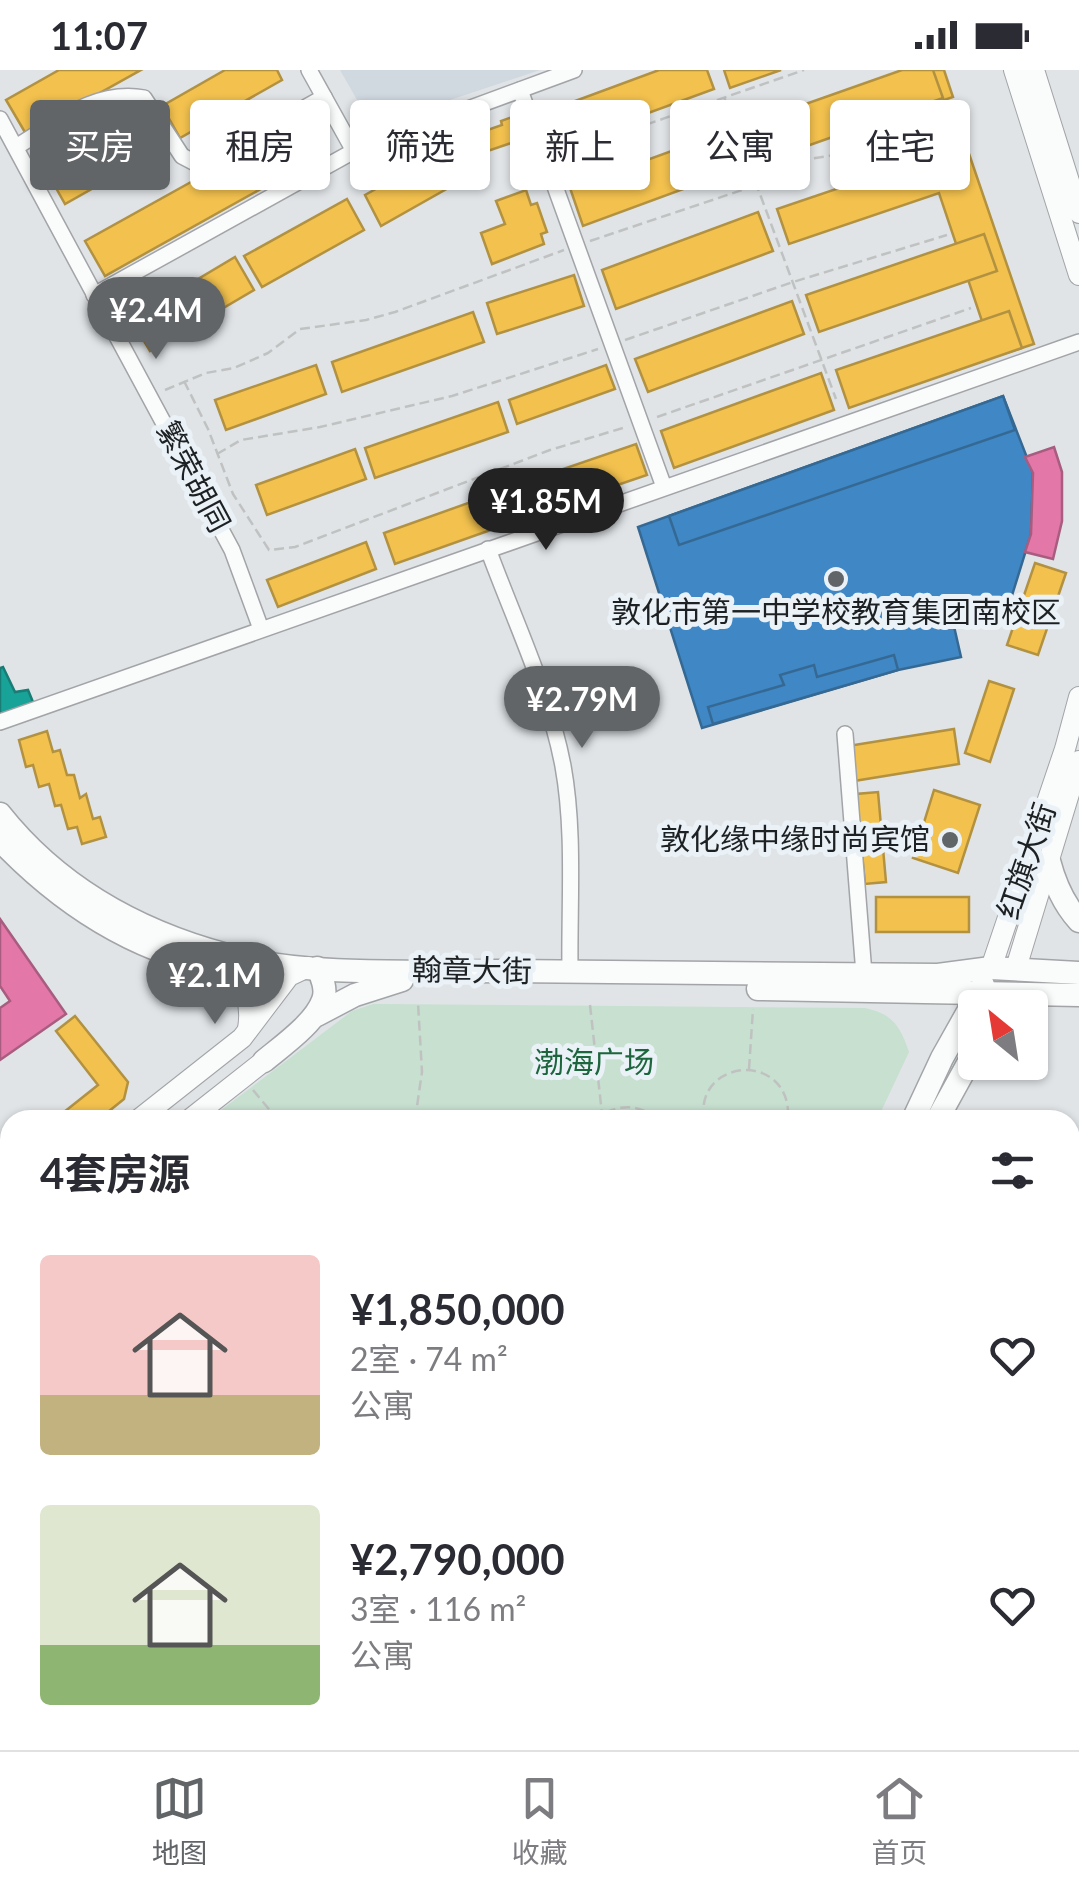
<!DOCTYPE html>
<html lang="zh">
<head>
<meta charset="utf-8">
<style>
  :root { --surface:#fff; --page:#f7f7f7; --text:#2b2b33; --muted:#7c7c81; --line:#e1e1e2; --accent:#626568 }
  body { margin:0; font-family:Lato,"Noto Sans SC",sans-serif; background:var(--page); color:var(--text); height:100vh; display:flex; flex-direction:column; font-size:38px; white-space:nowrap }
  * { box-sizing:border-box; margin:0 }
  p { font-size:32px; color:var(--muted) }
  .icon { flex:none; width:55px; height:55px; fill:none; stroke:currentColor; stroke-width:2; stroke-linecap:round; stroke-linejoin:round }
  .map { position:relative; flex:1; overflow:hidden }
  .details { position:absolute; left:0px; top:1040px; width:1080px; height:640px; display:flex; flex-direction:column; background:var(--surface); border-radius:30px 30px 0 0; box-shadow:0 2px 8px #0004 }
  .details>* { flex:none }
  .banner { position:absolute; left:30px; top:30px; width:1020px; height:90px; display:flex; gap:20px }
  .needle { width:65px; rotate:330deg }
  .tools { position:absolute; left:958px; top:920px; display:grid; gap:20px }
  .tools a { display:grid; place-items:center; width:90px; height:90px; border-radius:10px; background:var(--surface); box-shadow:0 2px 8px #0004; font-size:50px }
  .price { position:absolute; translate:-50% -85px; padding:0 22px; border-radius:35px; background:var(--accent); color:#fff; font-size:32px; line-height:65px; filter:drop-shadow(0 2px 5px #0008) }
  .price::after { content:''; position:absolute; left:50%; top:60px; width:30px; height:22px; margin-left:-15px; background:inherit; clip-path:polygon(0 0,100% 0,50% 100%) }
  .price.on { background:#222; color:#fff }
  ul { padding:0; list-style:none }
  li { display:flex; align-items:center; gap:30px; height:250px; padding:0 40px }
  li span { display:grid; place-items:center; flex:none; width:280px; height:200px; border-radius:10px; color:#555 }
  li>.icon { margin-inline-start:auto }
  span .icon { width:120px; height:120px; fill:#fffc; stroke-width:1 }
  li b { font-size:42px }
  h2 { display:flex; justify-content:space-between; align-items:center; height:120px; padding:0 40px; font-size:42px }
  .pill { padding:0 35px; border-radius:10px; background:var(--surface); box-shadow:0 2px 8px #0004; font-size:35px; line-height:90px }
  .pill.on { background:var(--accent); color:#fff }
  .status { display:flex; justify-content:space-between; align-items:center; height:70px; padding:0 50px; background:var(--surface); direction:ltr }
  .status svg { height:28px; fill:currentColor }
  .dock { display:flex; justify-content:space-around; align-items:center; height:140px; border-top:2px solid var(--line); background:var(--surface); font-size:28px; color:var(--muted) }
  .dock a { display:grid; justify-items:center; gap:5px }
  .dock .on { color:var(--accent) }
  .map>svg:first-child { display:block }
  .built { fill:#d0d8e0 }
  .green { fill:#c7e0d0 }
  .homes { fill:#f2c14e; stroke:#b29141; stroke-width:2.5 }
  .schools { fill:#3f88c5; stroke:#356994; stroke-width:2.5 }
  .health { fill:#e377a8; stroke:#a85d80; stroke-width:2.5 }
  .public { fill:#17a398; stroke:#197c75; stroke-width:2.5 }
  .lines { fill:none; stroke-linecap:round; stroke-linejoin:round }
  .lane-casing { stroke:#a2a4a7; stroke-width:10 }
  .street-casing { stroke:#a2a4a7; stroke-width:18 }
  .secondary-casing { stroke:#a2a4a7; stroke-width:22 }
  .primary-casing { stroke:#a2a4a7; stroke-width:25 }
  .path { stroke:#c0c2c2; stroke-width:2.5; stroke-dasharray:10 5; stroke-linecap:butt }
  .lane { stroke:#fafbfb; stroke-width:8 }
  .street { stroke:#fafbfb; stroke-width:15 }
  .secondary { stroke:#fafbfb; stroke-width:20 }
  .primary { stroke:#fafbfb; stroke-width:22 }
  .poi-dot { fill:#626568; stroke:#eaf1f7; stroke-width:4 }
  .labels { text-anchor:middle; stroke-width:10; stroke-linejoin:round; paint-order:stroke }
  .street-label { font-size:30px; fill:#1e2123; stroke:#eaf1f7 }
  .poi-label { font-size:30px; fill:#1e2123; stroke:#eaf1f7 }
  .park-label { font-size:30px; fill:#1d653c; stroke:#eaf1f7 }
</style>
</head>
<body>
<div class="status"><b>11:07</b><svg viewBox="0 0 49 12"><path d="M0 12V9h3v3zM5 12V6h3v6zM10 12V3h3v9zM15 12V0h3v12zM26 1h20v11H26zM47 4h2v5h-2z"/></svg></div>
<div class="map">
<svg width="1079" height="1680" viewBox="0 0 1079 1680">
  <rect width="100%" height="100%" fill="#e0e4e7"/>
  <!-- built -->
  <path class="built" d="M 340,0 L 540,0 L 372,56 Z"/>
  <!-- green -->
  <path class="green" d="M 373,934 L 865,938 C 893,944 900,956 909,982 L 877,1050 L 208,1050 L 352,941 Z"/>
  <!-- homes -->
  <g class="homes">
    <path d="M 59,0 L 141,0 L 26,64 L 6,30 Z"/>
    <path d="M 225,0 L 277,0 L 282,10 L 180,68 L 162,36 Z"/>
    <path d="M 659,0 L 707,0 L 714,19 L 561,75 L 548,41 Z"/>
    <path d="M 724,0 L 781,0 L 730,18 Z"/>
    <path d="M 901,0 L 944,0 L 953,27 L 915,40 Z"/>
    <path d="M 902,0 L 933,0 L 943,28 L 759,93 L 746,55 Z"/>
    <path d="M 147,43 L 166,77 L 65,134 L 46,100 Z"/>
    <path d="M 515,46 L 523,69 L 482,83 L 476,64 L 502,55 L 501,51 Z"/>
    <path d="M 306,48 L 325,83 L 105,206 L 85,171 Z"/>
    <path d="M 729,60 L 743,97 L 583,156 L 570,118 Z"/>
    <path d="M 464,70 L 480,100 L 381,156 L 365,125 Z"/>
    <path d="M 966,75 L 1034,274 L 994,287 L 939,123 L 789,174 L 777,139 Z"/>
    <path d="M 526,120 L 531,135 L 537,133 L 547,162 L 541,164 L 544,174 L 492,194 L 481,163 L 505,154 L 496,131 Z"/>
    <path d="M 347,129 L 364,160 L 262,217 L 244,186 Z"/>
    <path d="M 758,142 L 773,181 L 616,239 L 602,200 Z"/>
    <path d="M 984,164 L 997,201 L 819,262 L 806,225 Z"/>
    <path d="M 235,187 L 254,220 L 150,281 L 131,249 Z"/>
    <path d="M 574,205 L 584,236 L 497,264 L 487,233 Z"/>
    <path d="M 792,231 L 804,264 L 648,322 L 635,289 Z"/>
    <path d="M 1009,241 L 1022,278 L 849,338 L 836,300 Z"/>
    <path d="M 473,242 L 484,272 L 342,322 L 332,292 Z"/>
    <path d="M 316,295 L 326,324 L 226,360 L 215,330 Z"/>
    <path d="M 606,295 L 615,319 L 517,354 L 509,330 Z"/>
    <path d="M 821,303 L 834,340 L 674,398 L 661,361 Z"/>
    <path d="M 498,332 L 508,362 L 375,408 L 365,378 Z"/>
    <path d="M 636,374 L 647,405 L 544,440 L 534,409 Z"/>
    <path d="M 355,379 L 366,409 L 267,445 L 256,415 Z"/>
    <path d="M 516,416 L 527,447 L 395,494 L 384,463 Z"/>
    <path d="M 366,472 L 376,499 L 278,537 L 267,510 Z"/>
    <path d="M 1035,493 L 1066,503 L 1038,585 L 1007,575 Z"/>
    <path d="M 989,611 L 1014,619 L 990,692 L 965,683 Z"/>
    <path d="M 954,659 L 959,694 L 854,711 L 848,676 Z"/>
    <path d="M 47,661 L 53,682 L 60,680 L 67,705 L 74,705 L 80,728 L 86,724 L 93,749 L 100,747 L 106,767 L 82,774 L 77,757 L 68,759 L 61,735 L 55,736 L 49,714 L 39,717 L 33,695 L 26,697 L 19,670 Z"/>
    <path d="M 934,720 L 980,735 L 958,803 L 913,788 Z"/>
    <path d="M 878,722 L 886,812 L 865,814 L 856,724 Z"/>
    <rect x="876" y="827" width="93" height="35"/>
    <path d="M 75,946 L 128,1012 L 124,1029 L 98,1050 L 54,1050 L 98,1015 L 56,961 Z"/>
    <path d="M 10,1085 L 10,1119 L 0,1127 L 0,1093 Z"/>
    <path d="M 10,1256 L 10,1310 L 0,1318 L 0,1264 Z"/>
    <path d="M 10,1505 L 10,1555 L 0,1562 L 0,1512 Z"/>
    <path d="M 10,1613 L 10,1667 L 0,1674 L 0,1620 Z"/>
    <path d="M 93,1670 L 168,1670 L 154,1680 L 79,1680 Z"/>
    <path d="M 253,1670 L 328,1670 L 314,1680 L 239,1680 Z"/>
    <path d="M 419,1670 L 466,1670 L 461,1680 L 414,1680 Z"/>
  </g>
  <!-- schools -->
  <g class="schools">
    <path d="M 1003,326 L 1033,403 L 1031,464 L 1009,535 L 953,552 L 961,587 L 898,600 L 702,658 L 638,457 Z"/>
    <path d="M 1003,326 L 1015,360 L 679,475 L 669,446 Z"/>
    <path d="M 894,585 L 898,600 L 713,654 L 708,637 L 784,615 L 780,605 L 814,595 L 817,607 Z"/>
  </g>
  <!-- health -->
  <g class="health">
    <path d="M 1054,377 L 1062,402 L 1062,451 L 1053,489 L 1025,482 L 1031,464 L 1033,403 L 1025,387 Z"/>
    <path d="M 0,849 L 66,944 L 0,990 L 0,938 L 10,931 L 0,916 Z"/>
  </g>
  <!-- public -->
  <path class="public" d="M 3,597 L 15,622 L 28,620 L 33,632 L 0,647 L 0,598 Z"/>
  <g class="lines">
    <!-- lane casing -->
    <g class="lane-casing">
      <g id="lane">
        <path d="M 1070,1074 L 1071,1074"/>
        <path d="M 0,1410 L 10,1424"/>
        <path d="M 186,1670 L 193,1680"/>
      </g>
    </g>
    <!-- street casing -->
    <g class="street-casing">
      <g id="street">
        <path d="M 309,0 L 354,81"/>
        <path d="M 520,20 L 664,417"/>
        <path d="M 0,49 L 232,480 L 261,559"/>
        <path d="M 16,77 C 56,53 95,19 144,28 L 182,86 L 201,96 L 324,27"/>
        <path d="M 94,225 L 354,81 L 574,0"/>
        <path d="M 488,479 C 514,550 549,622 563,696 C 575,762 569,834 570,902"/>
        <path d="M 0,652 L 1079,272"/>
        <path d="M 845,664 L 864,904"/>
        <path d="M 586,1670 L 604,1680"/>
      </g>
    </g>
    <!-- secondary casing -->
    <g class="secondary-casing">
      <g id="secondary">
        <path d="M 1014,0 L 1079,205"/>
        <path d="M 1034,0 L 1079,143"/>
        <path d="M 991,898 L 1065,679 L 1079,627"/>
        <path d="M 1016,898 L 1079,691"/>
        <path d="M 227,899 C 246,916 252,934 248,959"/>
        <path d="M 138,1050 L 242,968 L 289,906 L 308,897"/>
        <path d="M 189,1050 L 264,991"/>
        <path d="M 0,1159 L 10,1151"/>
        <path d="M 0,1198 L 10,1190"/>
      </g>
    </g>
    <!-- primary casing -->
    <g class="primary-casing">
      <g id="primary">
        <path d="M 0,744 C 58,817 137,861 227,885 C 308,907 414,901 499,901 C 645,903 791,904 938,905 L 991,898 L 1079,903"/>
        <path d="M 0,770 C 64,837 139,885 231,900"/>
        <path d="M 1049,791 C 1055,814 1063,833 1079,851"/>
        <path d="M 758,919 L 1079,925"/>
        <path d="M 317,945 L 355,925 L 402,910"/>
        <path d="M 264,991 C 282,976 315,953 323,930 C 327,920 322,906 317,898"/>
        <path d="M 913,1050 L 942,988 L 983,915"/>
        <path d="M 937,1050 L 975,981"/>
        <path d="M 624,1680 L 629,1670"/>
        <path d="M 654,1680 L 659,1670"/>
      </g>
    </g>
    <!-- path -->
    <g class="path">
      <path d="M 724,27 L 836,329"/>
      <path d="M 561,84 L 804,0"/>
      <path d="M 590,171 L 775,109 L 803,90 L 859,81"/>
      <path d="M 625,270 L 793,212 L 947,165"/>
      <path d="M 184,311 L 208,359 L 233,424 L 269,480 L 295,477 L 550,380 L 626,357"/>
      <path d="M 165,320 L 206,303 L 234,298 L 268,283 L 300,259 L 366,250 L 395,242 L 564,180"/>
      <path d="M 657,347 L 971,238"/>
      <path d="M 217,384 L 241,370 L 320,357 L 452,326 L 598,279"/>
      <path d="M 590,935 L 602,1044"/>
      <path d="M 749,999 L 753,939"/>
      <path d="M 253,1020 L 278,1050"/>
      <path d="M 419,1043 L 436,1050"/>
      <path d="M 415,1050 L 422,1002 L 418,933"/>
      <path d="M 593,1050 C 616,1034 637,1032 659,1050"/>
      <path d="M 704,1050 C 694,987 793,980 788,1050"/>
    </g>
    <!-- lane -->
    <use href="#lane" class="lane"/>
    <!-- street -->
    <use href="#street" class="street"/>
    <!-- secondary -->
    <use href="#secondary" class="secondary"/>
    <!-- primary -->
    <use href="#primary" class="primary"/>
  </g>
  <!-- markers -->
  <g class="poi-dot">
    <circle cx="836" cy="509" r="10"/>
    <circle cx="950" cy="770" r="10"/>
  </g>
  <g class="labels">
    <!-- street labels -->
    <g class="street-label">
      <text transform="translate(193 407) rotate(62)" y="10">繁荣胡同</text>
      <text transform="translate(1027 791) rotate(-71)" y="10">红旗大街</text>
      <text transform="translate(472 901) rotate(1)" y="10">翰章大街</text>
    </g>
    <!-- poi labels -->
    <g class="poi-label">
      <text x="836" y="553">敦化市第一中学校教育集团南校区</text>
      <text x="930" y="780" text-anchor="end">敦化缘中缘时尚宾馆</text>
    </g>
    <!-- park labels -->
    <g class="park-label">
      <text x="594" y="1003">渤海广场</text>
    </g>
  </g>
</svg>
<div class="tools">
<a><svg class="needle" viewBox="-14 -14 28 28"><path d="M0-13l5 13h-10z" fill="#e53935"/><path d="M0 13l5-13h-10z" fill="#7c7c81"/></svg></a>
</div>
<b class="price" style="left:156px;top:292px">¥2.4M</b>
<b class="price on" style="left:546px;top:483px">¥1.85M</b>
<b class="price" style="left:582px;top:681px">¥2.79M</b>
<b class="price" style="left:215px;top:957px">¥2.1M</b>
<div class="banner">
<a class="pill on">买房</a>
<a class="pill">租房</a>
<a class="pill">筛选</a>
<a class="pill">新上</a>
<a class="pill">公寓</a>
<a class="pill">住宅</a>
</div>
<section class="details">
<h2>4套房源<svg class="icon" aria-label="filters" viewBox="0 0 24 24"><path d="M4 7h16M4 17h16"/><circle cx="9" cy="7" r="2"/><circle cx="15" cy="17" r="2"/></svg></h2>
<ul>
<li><span style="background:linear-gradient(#f6c9c9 70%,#c2b280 0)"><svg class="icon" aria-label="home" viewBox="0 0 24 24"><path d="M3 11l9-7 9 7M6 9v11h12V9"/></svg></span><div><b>¥1,850,000</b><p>2室 · 74 m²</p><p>公寓</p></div><svg class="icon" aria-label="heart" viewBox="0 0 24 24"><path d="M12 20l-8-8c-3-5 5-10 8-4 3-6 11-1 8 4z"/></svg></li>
<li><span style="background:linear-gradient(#dfe7d0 70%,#8fb573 0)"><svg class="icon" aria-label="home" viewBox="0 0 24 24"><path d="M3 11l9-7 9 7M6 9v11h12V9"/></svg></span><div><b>¥2,790,000</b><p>3室 · 116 m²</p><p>公寓</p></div><svg class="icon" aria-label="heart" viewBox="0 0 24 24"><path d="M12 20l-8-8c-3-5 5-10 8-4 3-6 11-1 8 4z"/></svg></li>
</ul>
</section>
</div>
<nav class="dock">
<a class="on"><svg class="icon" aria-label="map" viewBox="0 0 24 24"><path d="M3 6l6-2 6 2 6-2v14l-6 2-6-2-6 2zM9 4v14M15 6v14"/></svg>地图</a>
<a><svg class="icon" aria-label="saved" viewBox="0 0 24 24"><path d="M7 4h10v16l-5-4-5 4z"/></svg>收藏</a>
<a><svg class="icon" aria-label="home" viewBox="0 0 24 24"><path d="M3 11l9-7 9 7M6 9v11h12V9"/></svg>首页</a>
</nav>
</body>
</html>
